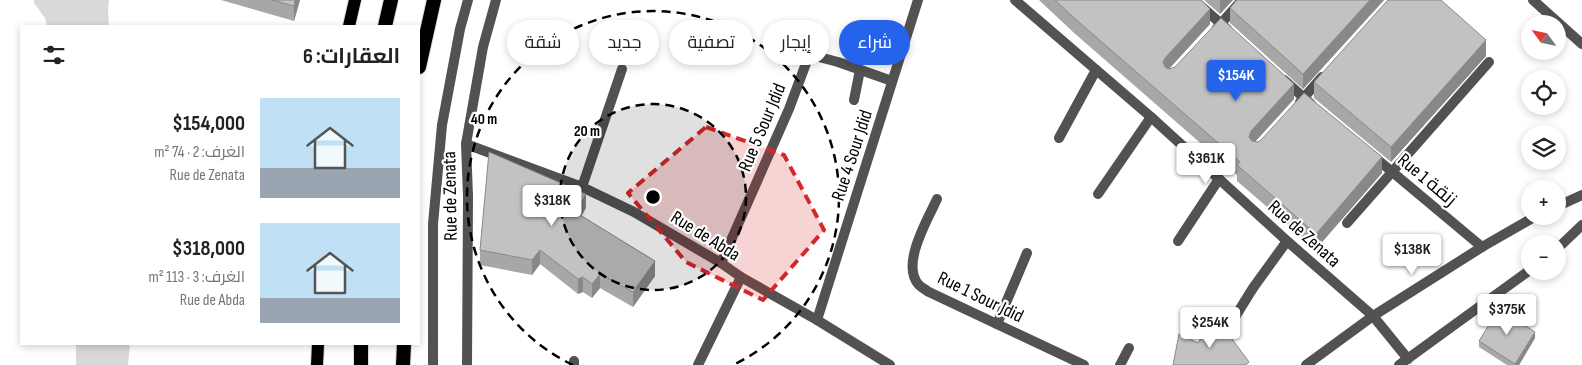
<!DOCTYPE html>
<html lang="ar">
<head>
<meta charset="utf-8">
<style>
  :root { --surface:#fff; --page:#f2f2f2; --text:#222; --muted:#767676; --accent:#2563eb }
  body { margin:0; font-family:"Sofia Sans Condensed",Cairo,sans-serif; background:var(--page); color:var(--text); direction:rtl; height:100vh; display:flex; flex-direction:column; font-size:19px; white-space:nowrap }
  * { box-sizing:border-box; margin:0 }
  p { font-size:16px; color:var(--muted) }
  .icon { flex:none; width:28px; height:28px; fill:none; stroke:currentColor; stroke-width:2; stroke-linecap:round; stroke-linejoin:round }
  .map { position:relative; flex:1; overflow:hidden; direction:ltr }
  .side { position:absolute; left:20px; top:25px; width:400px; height:320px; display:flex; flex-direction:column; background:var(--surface); border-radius:0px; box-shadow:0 2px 8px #0003; direction:rtl }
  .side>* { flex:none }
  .hud { position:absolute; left:435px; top:20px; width:475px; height:45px; direction:rtl; display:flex; gap:10px }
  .needle { width:32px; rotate:303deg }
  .tools { position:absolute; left:1521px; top:15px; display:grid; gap:10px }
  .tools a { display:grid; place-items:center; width:45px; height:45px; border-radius:50%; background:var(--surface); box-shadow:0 2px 8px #0003; font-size:25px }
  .price { position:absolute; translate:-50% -42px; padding:0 11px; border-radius:5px; background:#fff; color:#222; font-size:16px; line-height:32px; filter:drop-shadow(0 1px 2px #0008) }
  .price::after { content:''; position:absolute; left:50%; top:30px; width:15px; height:11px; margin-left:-8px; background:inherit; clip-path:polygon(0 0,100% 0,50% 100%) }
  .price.active { background:var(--accent); color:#fff }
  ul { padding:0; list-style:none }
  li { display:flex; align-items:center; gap:15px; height:125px; padding:0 20px }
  li span { display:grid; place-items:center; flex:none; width:140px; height:100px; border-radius:0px; color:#555 }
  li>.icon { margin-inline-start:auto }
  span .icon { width:60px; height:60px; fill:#fffc; stroke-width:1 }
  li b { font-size:21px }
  h2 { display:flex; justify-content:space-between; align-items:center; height:60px; padding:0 20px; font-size:21px }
  .chip { padding:0 18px; border-radius:22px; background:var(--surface); box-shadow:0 2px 8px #0003; font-size:18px; line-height:45px }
  .chip.active { background:var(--accent); color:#fff }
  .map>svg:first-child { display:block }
  .green { fill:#d9d9d9 }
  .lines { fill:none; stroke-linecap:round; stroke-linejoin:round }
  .primary-casing { stroke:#dbdbdb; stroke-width:14 }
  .trunk-casing { stroke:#dbdbdb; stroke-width:16 }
  .service { stroke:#525252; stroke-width:10 }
  .minor { stroke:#525252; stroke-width:10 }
  .tertiary { stroke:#525252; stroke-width:10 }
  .primary { stroke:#000; stroke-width:12 }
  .trunk { stroke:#000; stroke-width:14 }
  .wall { fill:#a7a7a7 }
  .shaded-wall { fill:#888 }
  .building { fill:#c2c2c2; stroke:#888 }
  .marked { fill:#d62828; fill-opacity:0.2; stroke:#d62828; stroke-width:4; stroke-dasharray:10 6; stroke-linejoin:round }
  .ring { fill:none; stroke:#000; stroke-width:2.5; stroke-dasharray:9 6 }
  .labels { text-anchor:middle; stroke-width:4.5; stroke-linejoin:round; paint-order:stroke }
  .street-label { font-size:19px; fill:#000; stroke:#fff }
  .centre { fill:#000; stroke:#fff; stroke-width:2.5 }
  .ring-label { font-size:15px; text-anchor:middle; font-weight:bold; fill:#000; stroke:#fff; stroke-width:4.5; stroke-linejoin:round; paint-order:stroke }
</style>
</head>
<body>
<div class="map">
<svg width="1582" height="365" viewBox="0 0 1582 365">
  <rect width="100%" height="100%" fill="#fff"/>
  <!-- green -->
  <g class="green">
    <path d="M 34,0 L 109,0 L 108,9 L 109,26 L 47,26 L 45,18 L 34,3 Z"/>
    <path d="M 76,344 L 130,344 L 128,365 L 76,365 Z"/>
  </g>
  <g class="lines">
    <!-- primary casing -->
    <g class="primary-casing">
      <g id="primary">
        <path d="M 349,26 L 355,0"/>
        <path d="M 317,365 L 318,344"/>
      </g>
    </g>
    <!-- trunk casing -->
    <g class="trunk-casing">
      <g id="trunk">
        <path d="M 385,26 L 391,0"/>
        <path d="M 419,67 L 434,0"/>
        <path d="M 361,344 L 361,365"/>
        <path d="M 403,365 L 404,344"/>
      </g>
    </g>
    <!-- service -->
    <g class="service">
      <path d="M 1194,0 L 1227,29"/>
      <path d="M 1217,28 L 1242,0"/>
      <path d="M 1284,80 L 1311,104"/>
      <path d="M 854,100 L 860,70"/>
      <path d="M 1300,102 L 1322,77"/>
      <path d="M 1059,138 L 1096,70"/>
      <path d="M 1372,155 L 1482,247"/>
      <path d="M 582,187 L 622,69"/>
      <path d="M 1098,194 L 1151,117"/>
      <path d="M 937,199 C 928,219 900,265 919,285 C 921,287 926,290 929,292 L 1084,365"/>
      <path d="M 1347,223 L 1489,62"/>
      <path d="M 1178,241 L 1219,179"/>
      <path d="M 721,263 L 789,109 L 808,58 L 815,56 L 838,62 L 892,81"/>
      <path d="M 817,320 L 918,0"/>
      <path d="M 997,324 L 1027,253"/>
      <path d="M 1230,325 L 1253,288 L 1287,241"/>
      <path d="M 574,365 L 574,361"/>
      <path d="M 698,365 L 741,277"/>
      <path d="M 1120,365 L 1129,348"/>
    </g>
    <!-- minor -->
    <g class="minor">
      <path d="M 1015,0 L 1151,117 L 1287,241 L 1373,316 L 1408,359"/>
      <path d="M 1533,0 L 1582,44"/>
      <path d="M 466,144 L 582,187 L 634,212 L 721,263 L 741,277 L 817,320 L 890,365"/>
      <path d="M 467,365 L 468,196 L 466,144 L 483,47 L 496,0"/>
    </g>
    <!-- tertiary -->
    <g class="tertiary">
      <path d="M 1558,206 L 1582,195"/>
      <path d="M 1558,248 L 1582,225"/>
      <path d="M 433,365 L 433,224 L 442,125 L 460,29 L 468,0"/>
      <path d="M 1306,365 L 1373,316 L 1482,247 L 1536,216"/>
      <path d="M 1399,365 L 1530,270"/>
    </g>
    <!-- primary -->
    <use href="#primary" class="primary"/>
    <!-- trunk -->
    <use href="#trunk" class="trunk"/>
  </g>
  <!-- wall -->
  <g class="wall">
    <path d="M 221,0 L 300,0 L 294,21 Z"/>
    <path d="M 1039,0 L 1201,0 L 1210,24 L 1169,69 L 1294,99 L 1255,142 L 1258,142 L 1261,140 L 1382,173 L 1316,249 L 1237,181 L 1237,175 L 1073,32 Z"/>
    <path d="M 1204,0 L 1233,0 L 1220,14 Z"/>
    <path d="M 1384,0 L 1303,89 L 1230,23 L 1230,8 Z"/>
    <path d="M 1486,56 L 1391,162 L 1314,98 L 1314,82 Z"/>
    <path d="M 586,208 L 581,216 L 655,276 L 633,307 L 600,288 L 592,298 L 583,292 L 578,294 L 540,264 L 532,275 L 480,265 L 480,250 Z"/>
    <path d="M 1535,338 L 1519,365 L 1507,365 L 1479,347 L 1479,341 Z"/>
  </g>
  <!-- shaded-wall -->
  <g class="shaded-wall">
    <path d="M 295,0 L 300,0 L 294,21 L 294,6 Z"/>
    <path d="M 1220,0 L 1233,0 L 1220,14 Z"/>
    <path d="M 1370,0 L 1384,0 L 1303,89 L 1303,74 Z"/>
    <path d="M 1210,9 L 1210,24 L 1165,73 L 1163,62 L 1165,58 Z"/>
    <path d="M 1486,40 L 1486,56 L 1391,162 L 1391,147 Z"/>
    <path d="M 1294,84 L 1294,99 L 1251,146 L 1249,137 L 1251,131 Z"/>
    <path d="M 1382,157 L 1382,173 L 1316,249 L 1316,234 Z"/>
    <path d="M 586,194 L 586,208 L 575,226 L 575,212 Z"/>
    <path d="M 540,250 L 540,264 L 532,275 L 532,260 Z"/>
    <path d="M 655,261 L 655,276 L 633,307 L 633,292 Z"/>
    <path d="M 600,274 L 600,288 L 592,298 L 592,284 Z"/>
    <path d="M 583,277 L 583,292 L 578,294 L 578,279 Z"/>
    <path d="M 1535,332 L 1535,338 L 1519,365 L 1515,365 Z"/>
  </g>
  <!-- building -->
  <g class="building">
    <path d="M 272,0 L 295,0 L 294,6 Z"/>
    <path d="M 1055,0 L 1201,0 L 1210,9 L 1165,58 L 1163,62 L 1165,67 L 1169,69 L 1175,67 L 1221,18 L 1294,84 L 1251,131 L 1249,137 L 1252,141 L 1258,142 L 1261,140 L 1304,93 L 1382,157 L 1316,234 L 1237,165 L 1240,162 L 1073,17 Z"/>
    <path d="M 1237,0 L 1370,0 L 1303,74 L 1230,8 Z"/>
    <path d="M 1388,0 L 1441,0 L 1486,40 L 1391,147 L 1314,82 Z"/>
    <path d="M 489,152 L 586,194 L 575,212 L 655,261 L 633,292 L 600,274 L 592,284 L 583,277 L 578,279 L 540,250 L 532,260 L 480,250 Z"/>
    <path d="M 1499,309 L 1535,332 L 1515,364 L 1479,341 Z"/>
    <path d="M 1215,316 L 1249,362 L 1246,365 L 1173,365 L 1179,334 L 1198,343 Z"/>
  </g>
  <!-- marked area -->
  <path class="marked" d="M 706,127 L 784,155 L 824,230 L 763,300 L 686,262 L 628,193 Z"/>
  <!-- distance rings -->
  <circle cx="653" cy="197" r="93" fill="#000" fill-opacity=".12"/>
  <g class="ring">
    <circle cx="653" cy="197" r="93"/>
    <path d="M573 365A186 186 0 1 1 733 365"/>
  </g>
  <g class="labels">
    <!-- street labels -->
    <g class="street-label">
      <text transform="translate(761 127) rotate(-67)" y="7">Rue 5 Sour Jdid</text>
      <text transform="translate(851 155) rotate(-72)" y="7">Rue 4 Sour Jdid</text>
      <text transform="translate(1428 179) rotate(40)" y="7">Rue 1 زنقة</text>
      <text transform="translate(449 196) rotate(-91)" y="7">Rue de Zenata</text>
      <text transform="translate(1305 233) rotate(42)" y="7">Rue de Zenata</text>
      <text transform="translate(706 235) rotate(32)" y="7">Rue de Abda</text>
      <text transform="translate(981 296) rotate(26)" y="7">Rue 1 Sour Jdid</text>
    </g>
  </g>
  <circle cx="653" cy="197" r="8" class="centre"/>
  <g class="ring-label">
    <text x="484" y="124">40 m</text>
    <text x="587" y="136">20 m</text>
  </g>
</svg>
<div class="tools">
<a><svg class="needle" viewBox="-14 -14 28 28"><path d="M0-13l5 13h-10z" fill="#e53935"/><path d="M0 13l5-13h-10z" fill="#767676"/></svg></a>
<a><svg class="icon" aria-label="locate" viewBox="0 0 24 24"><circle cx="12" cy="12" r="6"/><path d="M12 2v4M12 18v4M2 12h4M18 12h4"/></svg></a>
<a><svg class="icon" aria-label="layers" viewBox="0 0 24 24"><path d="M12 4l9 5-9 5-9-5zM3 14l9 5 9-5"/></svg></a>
<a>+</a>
<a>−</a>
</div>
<b class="price active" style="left:1236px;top:102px">$154K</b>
<b class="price" style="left:1206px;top:185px">$361K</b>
<b class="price" style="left:552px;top:227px">$318K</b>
<b class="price" style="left:1412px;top:276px">$138K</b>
<b class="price" style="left:1507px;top:336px">$375K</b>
<b class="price" style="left:1210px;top:349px">$254K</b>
<div class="hud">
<a class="chip active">شراء</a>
<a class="chip">إيجار</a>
<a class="chip">تصفية</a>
<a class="chip">جديد</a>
<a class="chip">شقة</a>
</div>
<section class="side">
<h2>العقارات: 6<svg class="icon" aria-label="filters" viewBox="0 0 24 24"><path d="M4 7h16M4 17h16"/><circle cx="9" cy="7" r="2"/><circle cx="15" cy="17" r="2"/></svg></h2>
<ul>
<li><span style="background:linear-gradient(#bfe0f5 70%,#9aa5b1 0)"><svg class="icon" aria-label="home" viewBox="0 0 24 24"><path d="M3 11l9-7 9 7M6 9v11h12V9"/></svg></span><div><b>$154,000</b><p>الغرف: 2 · 74 m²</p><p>Rue de Zenata</p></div></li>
<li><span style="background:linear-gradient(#bfe0f5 75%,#9aa5b1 0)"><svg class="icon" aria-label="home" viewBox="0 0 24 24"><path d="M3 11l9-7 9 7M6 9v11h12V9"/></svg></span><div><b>$318,000</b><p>الغرف: 3 · 113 m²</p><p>Rue de Abda</p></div></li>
</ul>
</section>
</div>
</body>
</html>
